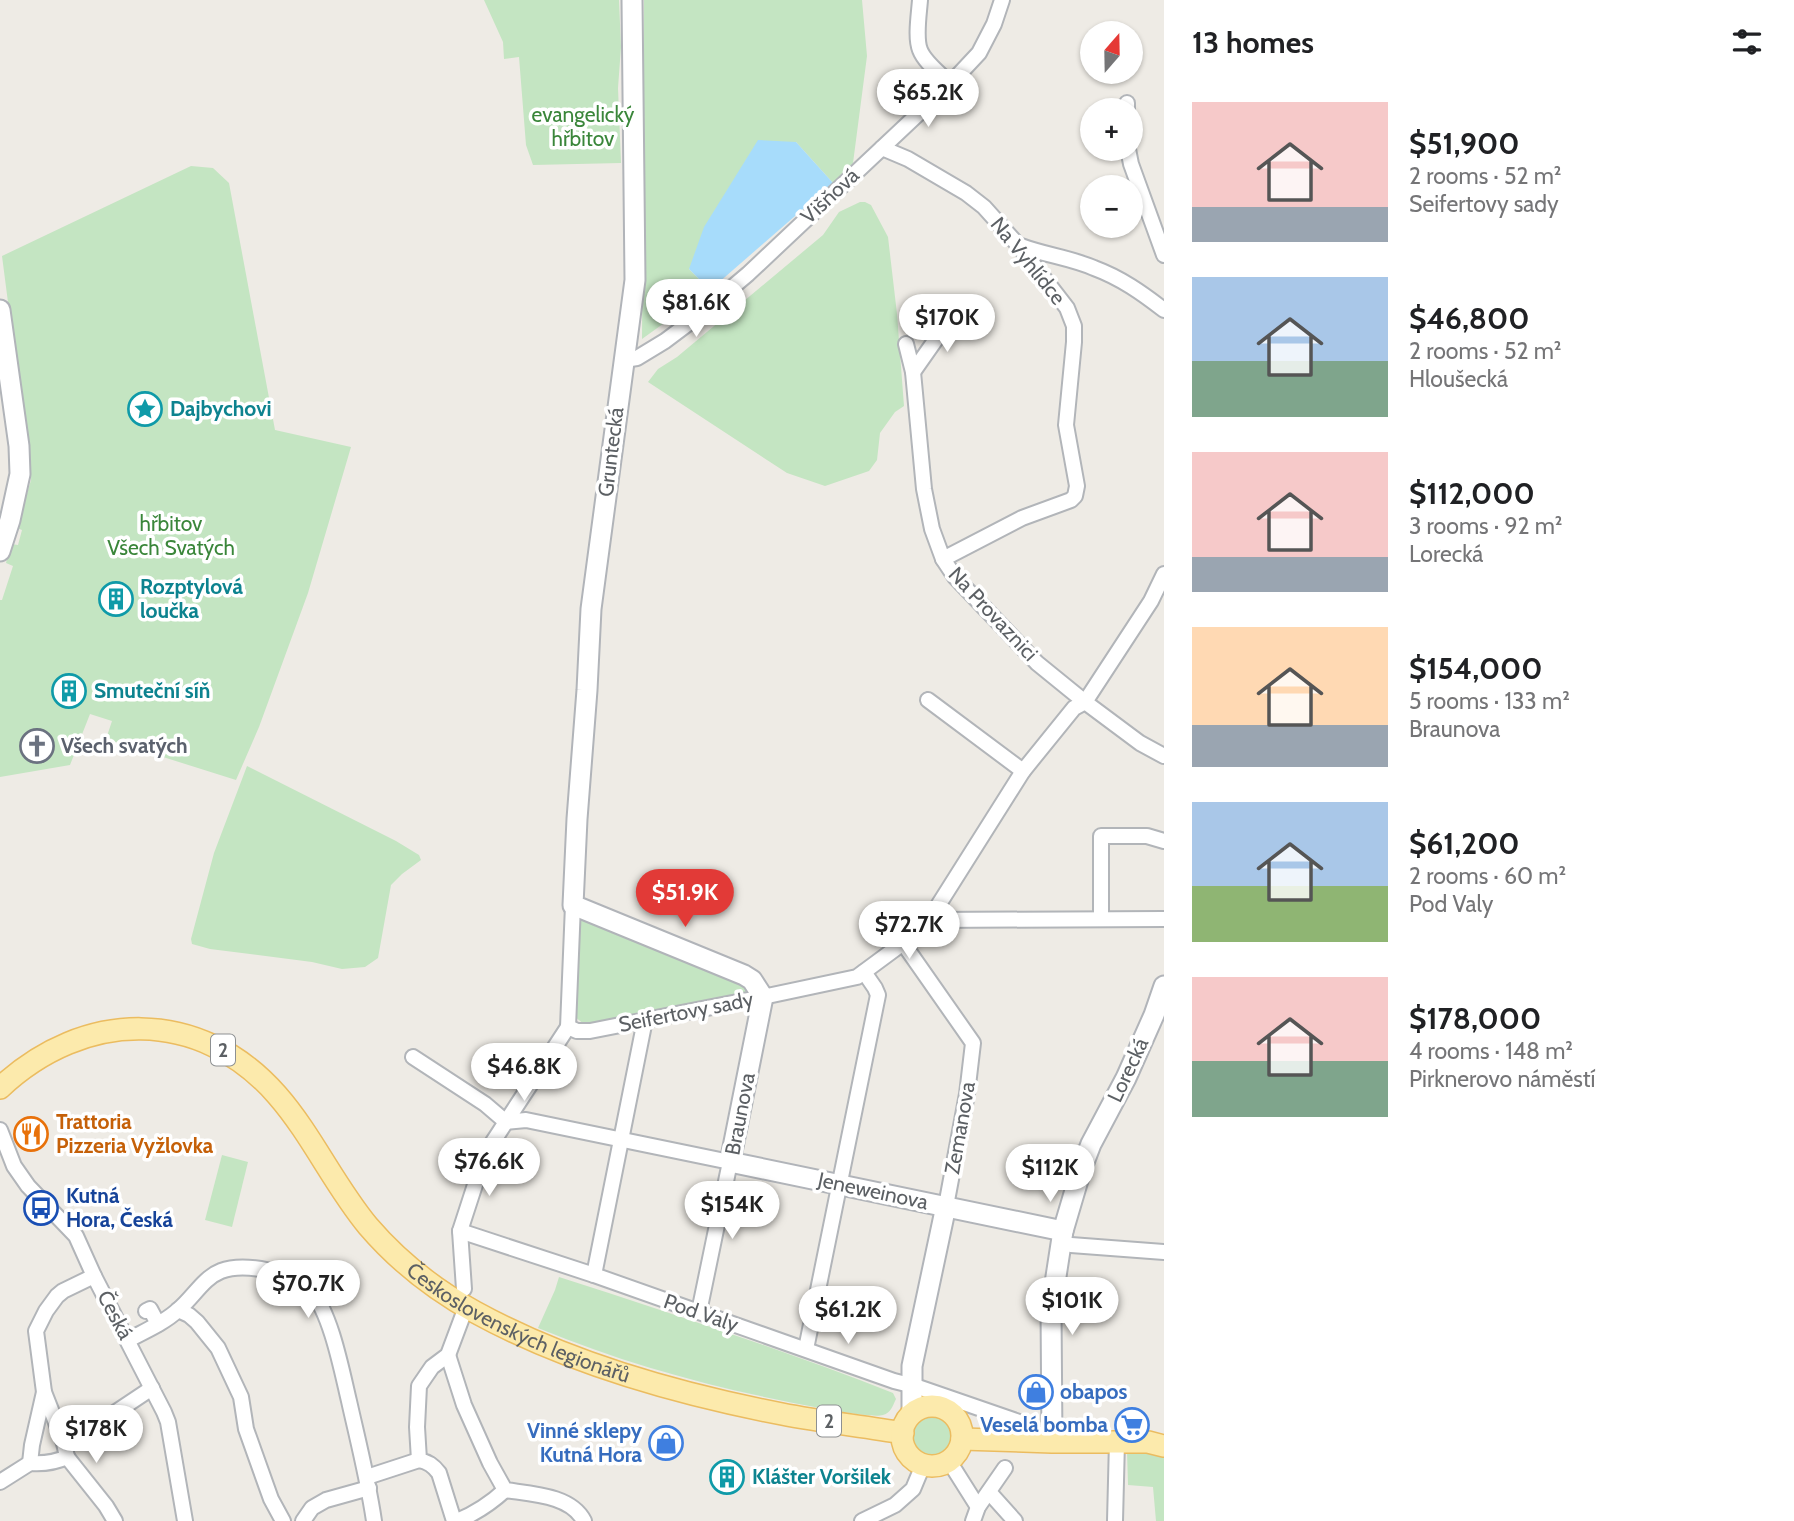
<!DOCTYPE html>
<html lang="en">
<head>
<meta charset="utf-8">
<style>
  :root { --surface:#fff; --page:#f2f2f2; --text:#202124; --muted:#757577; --accent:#e23a37 }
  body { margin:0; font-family:Cabin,sans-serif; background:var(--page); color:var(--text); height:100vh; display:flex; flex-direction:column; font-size:26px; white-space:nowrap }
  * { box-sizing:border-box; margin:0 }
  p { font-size:23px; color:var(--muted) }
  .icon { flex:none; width:38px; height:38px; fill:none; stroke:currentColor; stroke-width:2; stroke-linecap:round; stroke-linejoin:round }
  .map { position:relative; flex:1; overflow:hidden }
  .panel { display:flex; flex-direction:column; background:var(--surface); width:630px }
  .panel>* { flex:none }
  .needle { width:46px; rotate:20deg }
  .tools { position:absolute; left:1080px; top:21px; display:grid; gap:14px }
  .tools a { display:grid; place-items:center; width:63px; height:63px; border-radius:50%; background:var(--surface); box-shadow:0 2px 5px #0004; font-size:35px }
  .price { position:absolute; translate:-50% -60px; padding:0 16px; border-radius:24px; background:#fff; color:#222; font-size:23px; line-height:46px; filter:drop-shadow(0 2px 4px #0008) }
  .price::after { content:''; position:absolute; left:50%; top:42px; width:21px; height:16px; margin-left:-10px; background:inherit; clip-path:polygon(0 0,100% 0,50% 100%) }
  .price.current { background:var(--accent); color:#fff }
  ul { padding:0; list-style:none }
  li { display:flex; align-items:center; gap:21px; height:175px; padding:0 28px }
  li span { display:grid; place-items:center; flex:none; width:196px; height:140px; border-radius:0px; color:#555 }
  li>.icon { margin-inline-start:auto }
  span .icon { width:84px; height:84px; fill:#fffc; stroke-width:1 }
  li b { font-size:30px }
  h2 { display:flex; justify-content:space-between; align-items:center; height:84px; padding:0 28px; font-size:30px }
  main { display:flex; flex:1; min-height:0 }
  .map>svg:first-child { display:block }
  .green { fill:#c4e5c2 }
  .water { fill:#a7dcfb }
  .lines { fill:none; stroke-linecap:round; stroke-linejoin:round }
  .street-casing { stroke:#b2b5b9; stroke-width:18 }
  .secondary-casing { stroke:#b1b4b9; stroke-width:23 }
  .primary-casing { stroke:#ebbc60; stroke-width:24 }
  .street { stroke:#fff; stroke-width:14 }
  .secondary { stroke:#fff; stroke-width:19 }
  .primary { stroke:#fceaac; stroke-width:21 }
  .labels { text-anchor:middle; stroke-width:7; stroke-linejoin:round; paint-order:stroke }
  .shield { fill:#fff; stroke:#8d9092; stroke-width:2 }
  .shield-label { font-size:19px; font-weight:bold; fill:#5c6064 }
  .park-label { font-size:21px; fill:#3a863a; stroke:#fff }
  .street-label { font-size:21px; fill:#5c6064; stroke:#fff }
  .culture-label { font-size:21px; font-weight:bold; fill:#0d838f; stroke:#fff; text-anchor:start }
  .worship-label { font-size:21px; font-weight:bold; fill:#5b616d; stroke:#fff; text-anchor:start }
  .food-label { font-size:21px; font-weight:bold; fill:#c56008; stroke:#fff; text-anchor:start }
  .transit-label { font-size:21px; font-weight:bold; fill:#164399; stroke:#fff; text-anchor:start }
  .shop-label { font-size:21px; font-weight:bold; fill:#366cbe; stroke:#fff; text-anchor:end }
</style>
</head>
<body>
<main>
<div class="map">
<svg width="1164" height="1521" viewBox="0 0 1164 1521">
  <rect width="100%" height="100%" fill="#eeebe5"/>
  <!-- green -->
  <g class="green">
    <path d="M 484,0 L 619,0 L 621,47 L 618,88 L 621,163 L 533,165 L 526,145 L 519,57 L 504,59 L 503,42 Z"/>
    <path d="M 644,0 L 862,0 L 867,56 L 853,163 L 833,183 L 796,142 L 689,269 L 710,290 L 642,339 Z"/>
    <path d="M 191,166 L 213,168 L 229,183 L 275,430 L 351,447 L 308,593 L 259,727 L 236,780 L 106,739 L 112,721 L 90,714 L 70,765 L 0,777 L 0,600 L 2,600 L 13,566 L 6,563 L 11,544 L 18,545 L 22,530 L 17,528 L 31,480 L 2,256 Z"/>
    <path d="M 860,202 L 865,202 L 871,205 L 888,237 L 897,314 L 904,406 L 895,412 L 880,433 L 877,460 L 869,471 L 825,486 L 787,473 L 648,382 L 658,369 L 677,357 L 823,235 L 839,212 Z"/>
    <path d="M 247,766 L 396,841 L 419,855 L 421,860 L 402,874 L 391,885 L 378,958 L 365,967 L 342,969 L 312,962 L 210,949 L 192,944 L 191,939 L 214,853 Z"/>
    <path d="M 581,914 L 740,979 L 750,992 L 585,1025 L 574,1016 L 577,918 Z"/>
    <path d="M 222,1155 L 248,1162 L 232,1227 L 205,1220 Z"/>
    <path d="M 559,1277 C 671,1313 783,1350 893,1393 L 896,1399 C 893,1405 891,1413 883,1415 C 873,1418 832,1410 820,1408 C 722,1390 630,1366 538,1328 L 555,1290 Z"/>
    <circle cx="932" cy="1436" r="19"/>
    <path d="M 1127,1451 L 1164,1452 L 1164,1521 L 1156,1521 L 1153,1487 L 1128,1485 Z"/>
  </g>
  <!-- water -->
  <path class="water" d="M 758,140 L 796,142 L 833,183 L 710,290 L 689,269 L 704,227 Z"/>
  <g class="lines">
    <!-- street casing -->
    <g class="street-casing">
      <g id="street">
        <path d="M 920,0 C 919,14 915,38 920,50 C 925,63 941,74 950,84"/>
        <path d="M 1127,103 L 1127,110"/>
        <path d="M 882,148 L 908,159 L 966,193 L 984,207 L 1019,246 L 1067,308 L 1074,326 L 1074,342 L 1066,425 L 1077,486 L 1075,496 L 1071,500 L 1022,518 L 943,559"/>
        <path d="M 1128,149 L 1131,164 L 1164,255"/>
        <path d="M 1021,246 C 1045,255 1071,258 1094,268 C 1121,278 1142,293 1164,310"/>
        <path d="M 906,344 L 913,372 L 924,489 L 932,529 L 943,559 L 955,577 L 1037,663 L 1085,702 L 1140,743 L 1164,756"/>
        <path d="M 624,360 L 637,358 L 665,341 L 697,317 L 748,274 L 950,84 L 979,53 L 994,24 L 1002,0"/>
        <path d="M 913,372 L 953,315"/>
        <path d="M 928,700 L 1023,771"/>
        <path d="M 1101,918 L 1101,836 L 1147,836 L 1164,841"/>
        <path d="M 929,920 L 1164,919"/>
        <path d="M 903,943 L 973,1043 L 967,1094 L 946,1206"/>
        <path d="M 568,1027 L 577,1031 L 590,1031 L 763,997 L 857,977 L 903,943 L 929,920 L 1023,771 L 1074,708 L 1085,702 L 1151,601 L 1164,574"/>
        <path d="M 568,1027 L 573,905"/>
        <path d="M 413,1057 L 485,1104 L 506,1122"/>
        <path d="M 506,1122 L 526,1120 L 730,1162 L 699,1312"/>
        <path d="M 0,1130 L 14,1166 L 28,1186 L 76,1236 L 94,1276 L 164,1412 L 168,1422 L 185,1521"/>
        <path d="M 460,1231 L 594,1275 L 894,1381 L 918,1387 L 1022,1423"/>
        <path d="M 1071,1245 L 1164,1252"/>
        <path d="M 594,1275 L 645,1020"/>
        <path d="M 464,1289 L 460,1231 L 485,1154 L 568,1027"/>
        <path d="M 178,1310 L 189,1315 L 197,1322 L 218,1348 L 241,1397 L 246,1429 L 271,1499 L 283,1521"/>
        <path d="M 146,1311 L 150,1309 L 158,1324"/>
        <path d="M 128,1340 C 145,1331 164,1323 178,1310 C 193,1298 203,1278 221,1271 C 244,1262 295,1272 311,1291 C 331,1313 342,1372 349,1401 C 358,1441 368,1480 374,1521"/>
        <path d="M 806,1349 L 878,995 L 875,988 L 864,972"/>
        <path d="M 448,1355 L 464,1405 L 490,1463 L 505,1490 C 531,1494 571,1495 584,1521"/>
        <path d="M 64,1443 L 101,1422 L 152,1388"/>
        <path d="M 67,1457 L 106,1506 L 115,1521"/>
        <path d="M 949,1461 L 978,1507"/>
        <path d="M 30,1463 C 43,1464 54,1463 67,1457 L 64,1443 L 44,1392 L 36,1331 L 46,1311 L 57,1296 L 63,1291 L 94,1276"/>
        <path d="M 30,1463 L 32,1445 L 44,1392"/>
        <path d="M 367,1477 L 419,1460"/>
        <path d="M 0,1482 L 30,1463"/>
        <path d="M 989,1492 L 1015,1521"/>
        <path d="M 303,1521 L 312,1508 L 326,1500 L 369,1488"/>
        <path d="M 454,1521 L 439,1473 C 433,1465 428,1462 419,1460 L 417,1427 L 419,1386 L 432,1367 L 448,1355 L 466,1307"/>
        <path d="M 457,1521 C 476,1513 490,1504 505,1490"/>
        <path d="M 862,1521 L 895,1505 L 913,1489 L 923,1465"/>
        <path d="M 973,1521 L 978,1507 L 1005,1468"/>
        <path d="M 1115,1521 L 1117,1441"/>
      </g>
    </g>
    <!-- secondary casing -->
    <g class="secondary-casing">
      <g id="secondary">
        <path d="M 632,0 L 635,280 L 591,609 L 587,690 L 577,819 L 573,905 L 744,975 L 752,980 L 763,997 L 730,1162 L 1063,1231"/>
        <path d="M 0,310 L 19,446 L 20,474 L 10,520 L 0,551"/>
        <path d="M 912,1414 L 912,1366 L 946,1206"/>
        <path d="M 1052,1442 L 1051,1309 L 1063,1231 L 1081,1170 L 1091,1144 L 1126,1078 L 1154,1015 L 1164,986"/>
      </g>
    </g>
    <!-- primary casing -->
    <g class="primary-casing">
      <g id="primary">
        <path id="s1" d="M 0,1088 C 84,1009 200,1007 277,1095 C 312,1135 334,1185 368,1226 C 398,1261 435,1290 475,1312 C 568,1363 678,1394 782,1414 C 822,1422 863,1426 903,1433"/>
        <circle cx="932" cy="1436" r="30"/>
        <path d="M 962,1439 L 1052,1442 L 1148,1442 L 1164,1446"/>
      </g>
    </g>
    <!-- street -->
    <use href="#street" class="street"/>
    <!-- secondary -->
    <use href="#secondary" class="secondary"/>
    <!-- primary -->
    <use href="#primary" class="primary"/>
  </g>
  <!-- icons -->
  <defs>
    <g id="sight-ring" transform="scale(1.75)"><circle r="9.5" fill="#fff" stroke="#0f9aa8" stroke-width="1.5"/><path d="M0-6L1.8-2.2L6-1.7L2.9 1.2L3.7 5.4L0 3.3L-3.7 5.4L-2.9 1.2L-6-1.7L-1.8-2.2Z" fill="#0f9aa8"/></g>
    <g id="building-ring" transform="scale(1.75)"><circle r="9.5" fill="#fff" stroke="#0f9aa8" stroke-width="1.5"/><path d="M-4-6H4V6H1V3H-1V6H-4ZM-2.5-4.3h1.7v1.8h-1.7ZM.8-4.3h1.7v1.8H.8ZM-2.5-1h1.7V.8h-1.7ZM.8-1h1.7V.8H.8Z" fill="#0f9aa8"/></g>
    <g id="church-ring" transform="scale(1.75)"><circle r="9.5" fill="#fff" stroke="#6b7280" stroke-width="1.5"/><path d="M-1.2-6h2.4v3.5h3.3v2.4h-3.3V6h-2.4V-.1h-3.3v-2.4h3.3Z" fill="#6b7280"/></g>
    <g id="restaurant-ring" transform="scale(1.75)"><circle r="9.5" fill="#fff" stroke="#e8710a" stroke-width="1.5"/><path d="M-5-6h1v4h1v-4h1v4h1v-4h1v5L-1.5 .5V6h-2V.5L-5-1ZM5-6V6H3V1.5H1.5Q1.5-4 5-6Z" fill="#e8710a"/></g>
    <g id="bus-ring" transform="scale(1.75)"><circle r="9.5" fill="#fff" stroke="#1a4fb4" stroke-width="1.5"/><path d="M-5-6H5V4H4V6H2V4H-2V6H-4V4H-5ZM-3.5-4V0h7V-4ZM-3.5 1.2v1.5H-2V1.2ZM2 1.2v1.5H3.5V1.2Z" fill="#1a4fb4"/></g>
    <g id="shop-ring" transform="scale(1.75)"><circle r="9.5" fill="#fff" stroke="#3f7fe0" stroke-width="1.5"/><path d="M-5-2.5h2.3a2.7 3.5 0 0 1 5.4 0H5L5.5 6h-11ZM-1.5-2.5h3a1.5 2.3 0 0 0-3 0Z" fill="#3f7fe0"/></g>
    <g id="supermarket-ring" transform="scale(1.75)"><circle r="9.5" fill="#fff" stroke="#3f7fe0" stroke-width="1.5"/><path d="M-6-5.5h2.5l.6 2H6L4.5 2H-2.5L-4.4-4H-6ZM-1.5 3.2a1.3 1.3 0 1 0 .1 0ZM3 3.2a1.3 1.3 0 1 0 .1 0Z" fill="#3f7fe0"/></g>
  </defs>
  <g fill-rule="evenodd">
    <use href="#sight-ring" x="145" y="409"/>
    <use href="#building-ring" x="116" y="599"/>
    <use href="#building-ring" x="69" y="691"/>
    <use href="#church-ring" x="37" y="746"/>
    <use href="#restaurant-ring" x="31" y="1134"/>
    <use href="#bus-ring" x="41" y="1208"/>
    <use href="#shop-ring" x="1036" y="1392"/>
    <use href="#supermarket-ring" x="1132" y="1425"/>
    <use href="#shop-ring" x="666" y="1443"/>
    <use href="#building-ring" x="727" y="1477"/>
  </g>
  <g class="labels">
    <!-- shield labels -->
    <g class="shield">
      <rect x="211" y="1034.5" width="24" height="31" rx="5"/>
      <rect x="817" y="1405.5" width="24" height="31" rx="5"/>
    </g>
    <g class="shield-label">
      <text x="223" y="1057">2</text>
      <text x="829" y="1428">2</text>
    </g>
    <!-- park labels -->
    <g class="park-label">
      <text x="583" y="122">evangelický<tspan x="583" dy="24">hřbitov</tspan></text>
      <text x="171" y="531">hřbitov<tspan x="171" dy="24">Všech Svatých</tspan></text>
    </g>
    <!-- street labels -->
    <g class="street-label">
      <text transform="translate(830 196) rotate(-43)" y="7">Višňová</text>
      <text transform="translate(1028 261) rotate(51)" y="7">Na Vyhlídce</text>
      <text transform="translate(611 452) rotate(-83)" y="7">Gruntecká</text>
      <text transform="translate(993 614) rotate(47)" y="7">Na Provaznici</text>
      <text transform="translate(686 1012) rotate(-11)" y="7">Seifertovy sady</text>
      <text transform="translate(1128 1070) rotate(-65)" y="7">Lorecká</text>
      <text transform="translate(740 1114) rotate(-79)" y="7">Braunova</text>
      <text transform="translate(960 1128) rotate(-80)" y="7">Zemanova</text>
      <text transform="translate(873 1191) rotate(12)" y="7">Jeneweinova</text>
      <text transform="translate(701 1313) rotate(19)" y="7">Pod Valy</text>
      <text transform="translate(115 1315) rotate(62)" y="7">Česká</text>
      <text dy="7" stroke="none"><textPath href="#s1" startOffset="654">Československých legionářů</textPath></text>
    </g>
    <!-- culture labels -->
    <g class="culture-label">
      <text x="170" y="416">Dajbychovi</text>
      <text x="140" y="594">Rozptylová<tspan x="140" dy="24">loučka</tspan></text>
      <text x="94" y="698">Smuteční síň</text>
      <text x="752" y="1484">Klášter Voršilek</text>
    </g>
    <!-- worship labels -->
    <g class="worship-label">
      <text x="61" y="753">Všech svatých</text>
    </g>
    <!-- food labels -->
    <g class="food-label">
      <text x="56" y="1129">Trattoria<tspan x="56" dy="24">Pizzeria Vyžlovka</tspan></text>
    </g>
    <!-- transit labels -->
    <g class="transit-label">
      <text x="66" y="1203">Kutná<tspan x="66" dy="24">Hora, Česká</tspan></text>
    </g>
    <!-- shop labels -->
    <g class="shop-label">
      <text x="1060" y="1399" text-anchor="start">obapos</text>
      <text x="1108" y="1432">Veselá bomba</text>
      <text x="642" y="1438">Vinné sklepy<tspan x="642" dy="24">Kutná Hora</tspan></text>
    </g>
  </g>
</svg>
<div class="tools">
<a><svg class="needle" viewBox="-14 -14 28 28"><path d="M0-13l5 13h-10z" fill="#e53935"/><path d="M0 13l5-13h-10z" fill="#757577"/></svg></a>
<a>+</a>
<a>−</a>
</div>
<b class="price" style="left:928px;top:129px">$65.2K</b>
<b class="price" style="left:696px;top:339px">$81.6K</b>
<b class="price" style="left:947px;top:354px">$170K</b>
<b class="price current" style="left:685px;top:929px">$51.9K</b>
<b class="price" style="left:909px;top:961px">$72.7K</b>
<b class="price" style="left:524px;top:1103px">$46.8K</b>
<b class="price" style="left:489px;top:1198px">$76.6K</b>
<b class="price" style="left:1050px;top:1204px">$112K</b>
<b class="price" style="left:732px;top:1241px">$154K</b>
<b class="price" style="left:308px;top:1320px">$70.7K</b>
<b class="price" style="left:1072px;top:1337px">$101K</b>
<b class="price" style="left:848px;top:1346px">$61.2K</b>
<b class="price" style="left:96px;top:1465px">$178K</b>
</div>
<section class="panel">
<h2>13 homes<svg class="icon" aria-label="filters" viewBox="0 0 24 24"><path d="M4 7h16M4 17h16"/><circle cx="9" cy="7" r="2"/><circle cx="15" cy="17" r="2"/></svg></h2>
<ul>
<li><span style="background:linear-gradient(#f6c9c9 75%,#9aa5b1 0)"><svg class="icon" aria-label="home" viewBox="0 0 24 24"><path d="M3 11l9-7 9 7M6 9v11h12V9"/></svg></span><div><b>$51,900</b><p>2 rooms · 52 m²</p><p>Seifertovy sady</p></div></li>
<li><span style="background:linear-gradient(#a9c7e8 60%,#7fa58c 0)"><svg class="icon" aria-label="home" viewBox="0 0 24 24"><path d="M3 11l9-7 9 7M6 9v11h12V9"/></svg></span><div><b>$46,800</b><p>2 rooms · 52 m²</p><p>Hloušecká</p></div></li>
<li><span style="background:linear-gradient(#f6c9c9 75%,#9aa5b1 0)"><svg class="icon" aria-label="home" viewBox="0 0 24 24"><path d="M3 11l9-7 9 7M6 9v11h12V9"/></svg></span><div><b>$112,000</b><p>3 rooms · 92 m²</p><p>Lorecká</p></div></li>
<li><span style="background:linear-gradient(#ffd9b3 70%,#9aa5b1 0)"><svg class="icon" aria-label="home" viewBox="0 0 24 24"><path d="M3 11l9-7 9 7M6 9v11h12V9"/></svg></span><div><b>$154,000</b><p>5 rooms · 133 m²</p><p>Braunova</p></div></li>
<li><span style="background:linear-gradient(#a9c7e8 60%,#8fb573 0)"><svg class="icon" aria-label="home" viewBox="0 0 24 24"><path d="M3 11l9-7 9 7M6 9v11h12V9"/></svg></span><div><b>$61,200</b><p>2 rooms · 60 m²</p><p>Pod Valy</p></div></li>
<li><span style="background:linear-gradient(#f6c9c9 60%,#7fa58c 0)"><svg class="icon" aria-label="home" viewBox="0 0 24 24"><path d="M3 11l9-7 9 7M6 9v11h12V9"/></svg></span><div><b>$178,000</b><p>4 rooms · 148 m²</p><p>Pirknerovo náměstí</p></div></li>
</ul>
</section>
</main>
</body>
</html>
